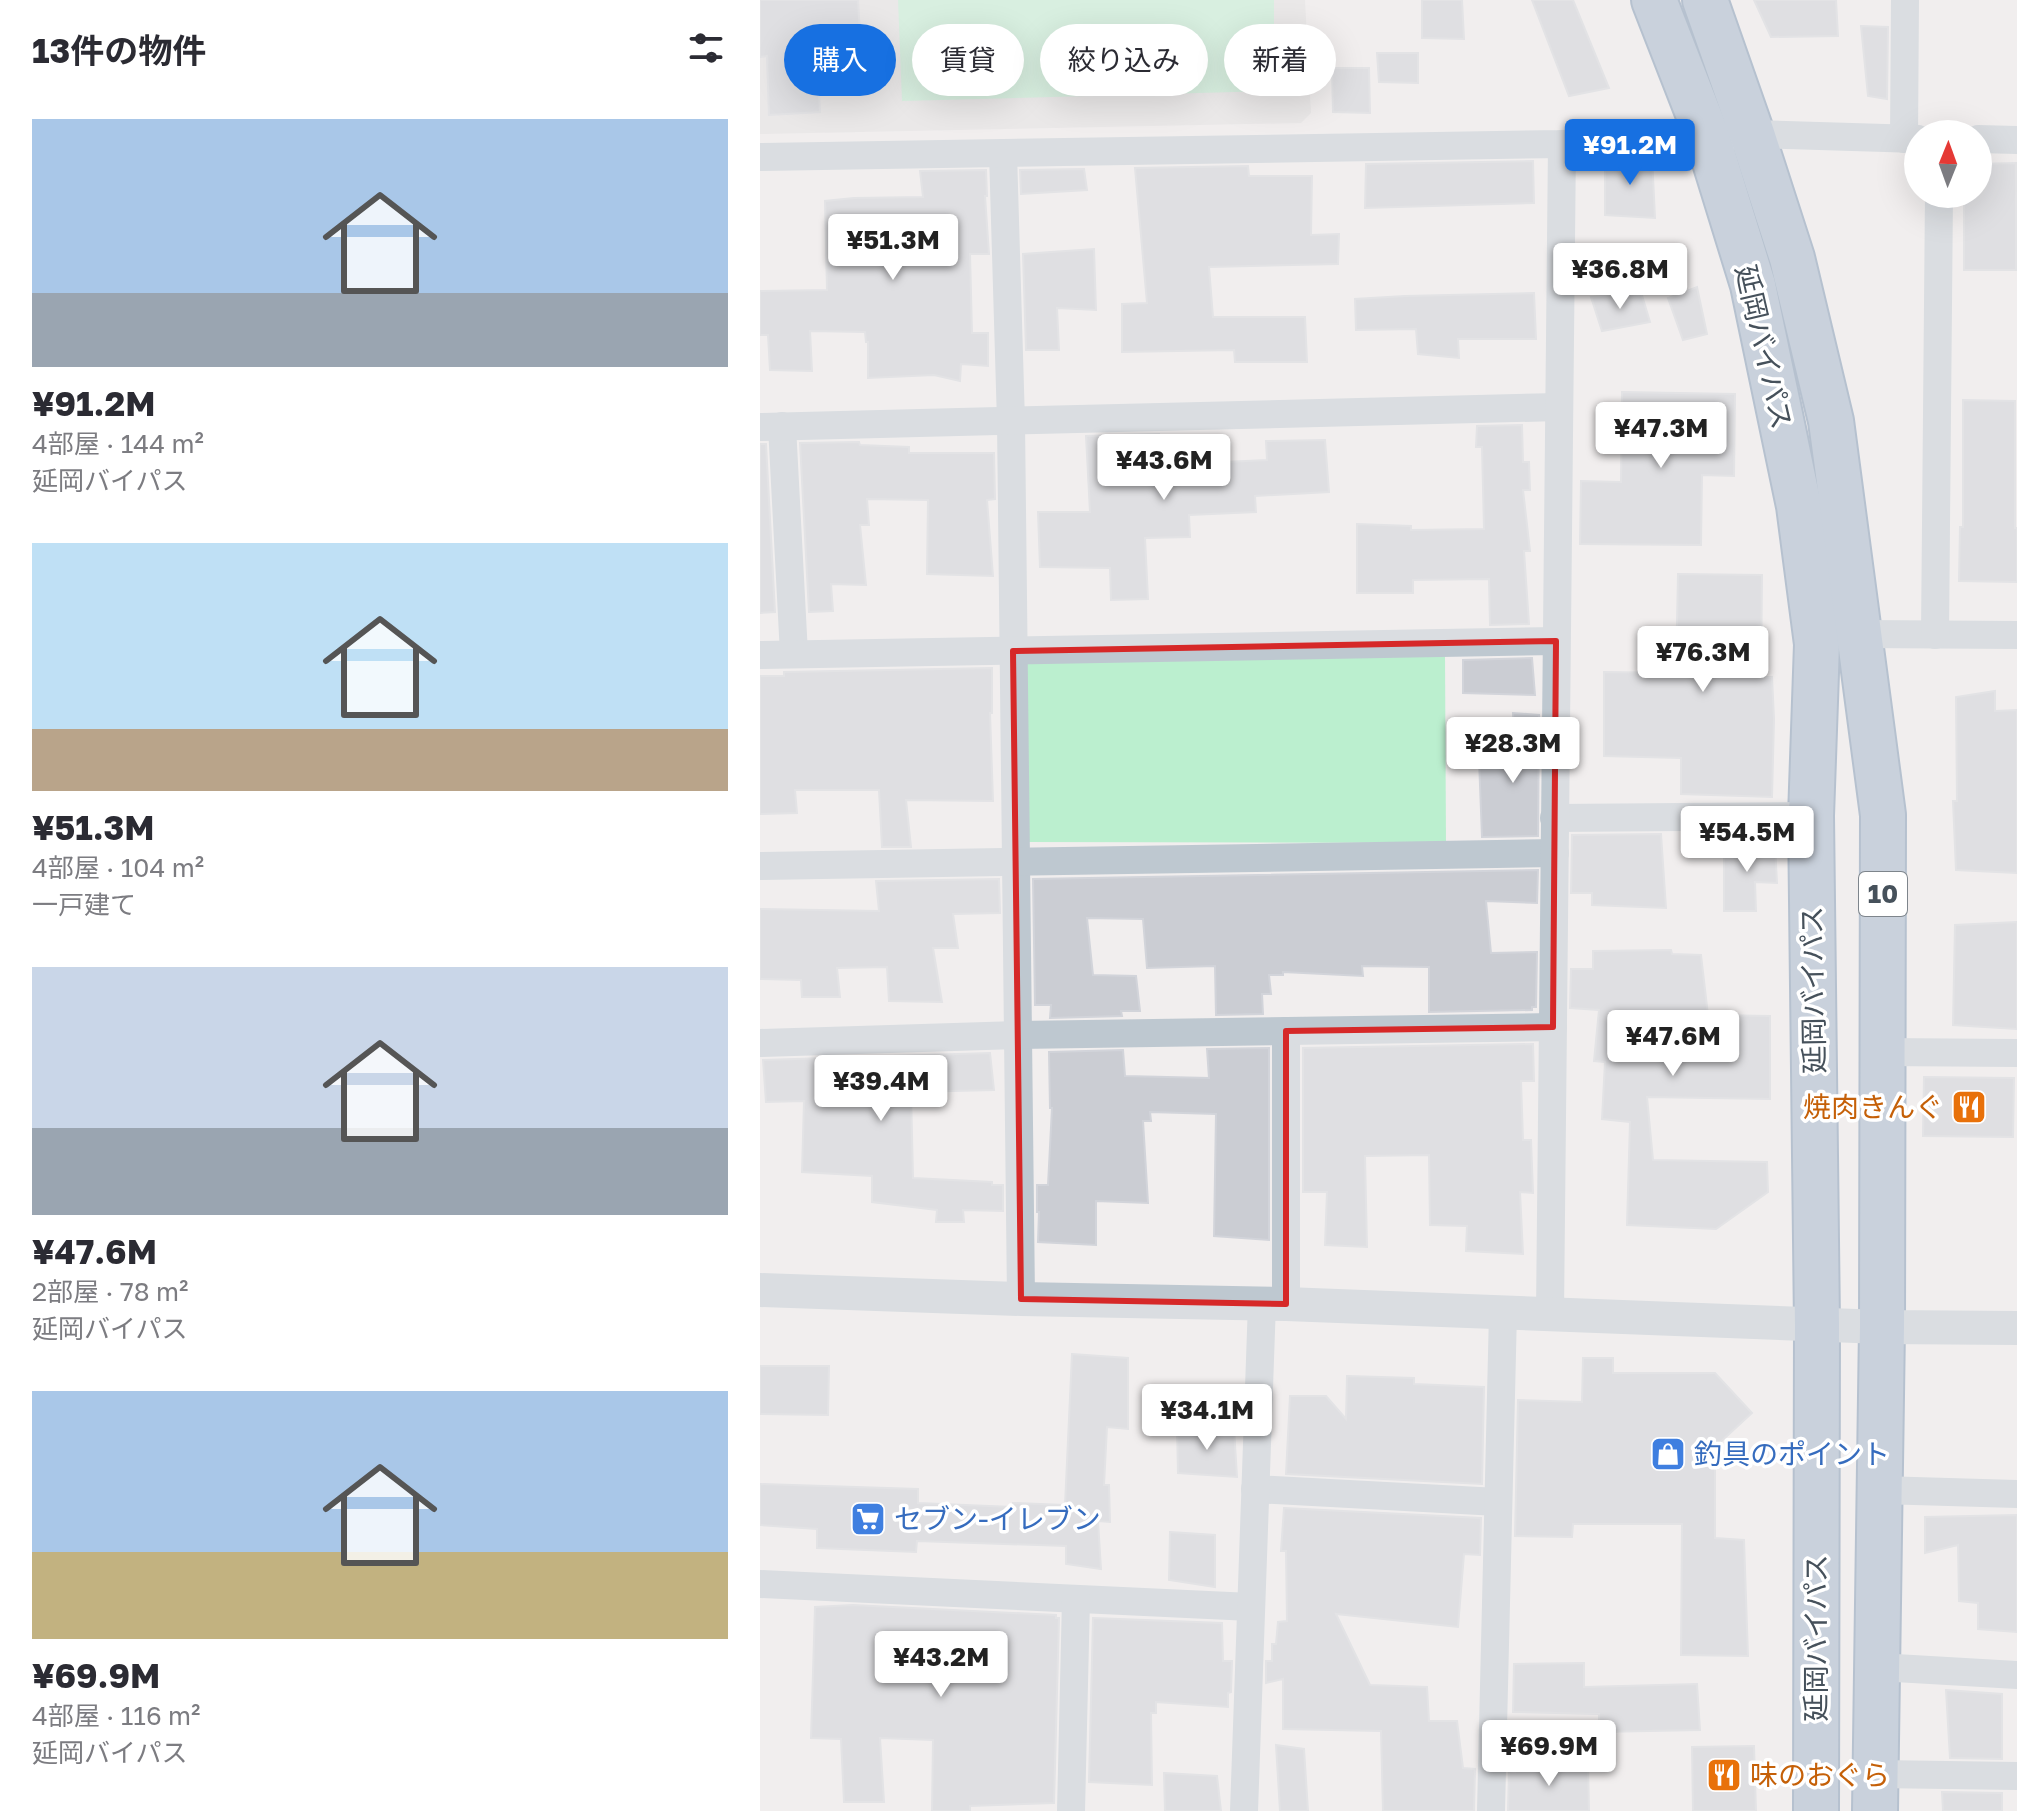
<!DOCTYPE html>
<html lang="ja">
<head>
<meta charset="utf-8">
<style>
  :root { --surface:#fff; --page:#f7f7f7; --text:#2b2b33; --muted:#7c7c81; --accent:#1770e1 }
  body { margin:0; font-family:"Golos Text","Noto Sans JP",sans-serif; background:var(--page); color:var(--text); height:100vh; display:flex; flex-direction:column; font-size:30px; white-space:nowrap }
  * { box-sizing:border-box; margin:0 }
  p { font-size:26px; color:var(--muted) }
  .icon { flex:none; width:44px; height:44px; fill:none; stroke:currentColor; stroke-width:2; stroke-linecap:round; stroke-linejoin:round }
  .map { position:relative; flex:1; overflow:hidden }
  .panel { display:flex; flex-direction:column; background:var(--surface); width:760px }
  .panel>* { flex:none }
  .hud { position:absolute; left:24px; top:24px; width:760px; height:72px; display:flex; gap:16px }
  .needle { width:52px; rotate:1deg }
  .tools { position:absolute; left:1144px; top:120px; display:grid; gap:16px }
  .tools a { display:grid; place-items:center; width:88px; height:88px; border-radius:50%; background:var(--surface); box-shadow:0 8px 32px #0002; font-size:40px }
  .price { position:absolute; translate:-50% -68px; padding:0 18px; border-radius:8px; background:#fff; color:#222; font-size:26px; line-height:52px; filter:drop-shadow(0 2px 4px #0008) }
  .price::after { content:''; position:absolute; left:50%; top:48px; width:24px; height:18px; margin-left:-12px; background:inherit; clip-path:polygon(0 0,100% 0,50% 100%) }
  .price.selected { background:var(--accent); color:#fff }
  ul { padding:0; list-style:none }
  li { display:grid; align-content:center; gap:16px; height:424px; padding:0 32px }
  li span { display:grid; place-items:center; height:248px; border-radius:0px; color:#555 }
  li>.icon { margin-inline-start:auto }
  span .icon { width:144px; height:144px; fill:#fffc; stroke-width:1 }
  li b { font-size:34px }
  h2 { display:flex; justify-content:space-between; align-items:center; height:96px; padding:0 32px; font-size:34px }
  .tag { padding:0 28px; border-radius:36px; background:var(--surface); box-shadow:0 8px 32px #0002; font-size:28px; line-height:72px }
  .tag.selected { background:var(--accent); color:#fff }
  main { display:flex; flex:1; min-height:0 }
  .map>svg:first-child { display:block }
  .education { fill:#e2dfe0 }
  .green { fill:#bbefcf }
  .building { fill:#cbcdd3; stroke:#d2d4da; stroke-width:2 }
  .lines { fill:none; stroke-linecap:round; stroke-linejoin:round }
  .trunk-casing { stroke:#708ba9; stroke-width:48 }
  .minor { stroke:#bec8d0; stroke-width:28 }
  .tertiary { stroke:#bec8d0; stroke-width:34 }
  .trunk { stroke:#99aec6; stroke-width:44 }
  .marked { fill:none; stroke:#d62828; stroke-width:6; stroke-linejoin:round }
  .labels { text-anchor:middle; stroke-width:7; stroke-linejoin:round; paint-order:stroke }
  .shield { fill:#fff; stroke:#7e858c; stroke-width:2 }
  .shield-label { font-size:26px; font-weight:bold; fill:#46515b }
  .street-label { font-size:28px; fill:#46515b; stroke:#fff }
  .food-label { font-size:28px; fill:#c56008; stroke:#fff; text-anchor:end }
  .shop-label { font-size:28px; fill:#366cbe; stroke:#fff; text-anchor:start }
</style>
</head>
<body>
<main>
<section class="panel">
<h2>13件の物件<svg class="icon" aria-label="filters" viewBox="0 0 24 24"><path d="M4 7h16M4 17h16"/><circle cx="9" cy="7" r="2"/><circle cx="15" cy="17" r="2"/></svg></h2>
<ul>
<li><span style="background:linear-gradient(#a9c7e8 70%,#9aa5b1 0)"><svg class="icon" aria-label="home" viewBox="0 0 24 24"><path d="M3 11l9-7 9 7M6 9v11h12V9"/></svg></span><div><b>¥91.2M</b><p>4部屋 · 144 m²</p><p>延岡バイパス</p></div></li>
<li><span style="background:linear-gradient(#bfe0f5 75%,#b9a48a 0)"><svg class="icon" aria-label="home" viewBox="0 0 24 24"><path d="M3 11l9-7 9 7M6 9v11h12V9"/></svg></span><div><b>¥51.3M</b><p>4部屋 · 104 m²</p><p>一戸建て</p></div></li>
<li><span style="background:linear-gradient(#c9d6e8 65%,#9aa5b1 0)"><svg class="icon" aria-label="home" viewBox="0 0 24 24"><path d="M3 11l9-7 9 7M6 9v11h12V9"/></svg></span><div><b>¥47.6M</b><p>2部屋 · 78 m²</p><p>延岡バイパス</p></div></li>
<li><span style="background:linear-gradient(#a9c7e8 65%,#c2b280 0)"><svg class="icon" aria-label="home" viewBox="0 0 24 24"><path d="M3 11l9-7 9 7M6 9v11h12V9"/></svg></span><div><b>¥69.9M</b><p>4部屋 · 116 m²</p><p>延岡バイパス</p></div></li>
</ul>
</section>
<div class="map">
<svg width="1257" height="1811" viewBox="0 0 1257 1811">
  <rect width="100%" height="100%" fill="#f1eeee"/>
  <!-- education -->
  <path class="education" d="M 0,0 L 545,0 L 551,113 L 541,123 L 0,134 Z"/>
  <!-- green -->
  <g class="green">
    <path d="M 138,0 L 514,0 L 514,91 L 142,101 Z"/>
    <path d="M 685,655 L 686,843 L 265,842 L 261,661 Z"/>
  </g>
  <!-- building -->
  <g class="building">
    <path d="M 0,0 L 98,0 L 101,52 L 57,54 L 60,112 L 9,115 L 7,56 L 0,57 Z"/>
    <path d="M 662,0 L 702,0 L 704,39 L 662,38 Z"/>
    <path d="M 772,0 L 813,0 L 849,88 L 809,96 Z"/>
    <path d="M 994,0 L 1076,0 L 1078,36 L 1011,37 Z"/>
    <path d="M 1101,26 L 1128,27 L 1127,99 L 1108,96 Z"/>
    <path d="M 617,53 L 658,53 L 658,83 L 619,82 Z"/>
    <path d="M 572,68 L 609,68 L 610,113 L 573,112 Z"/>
    <path d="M 892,156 L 895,218 L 845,215 L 845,159 Z"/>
    <path d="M 773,161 L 774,203 L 605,208 L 606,164 Z"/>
    <path d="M 1256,163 L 1256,270 L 1204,270 L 1204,194 L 1218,194 L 1218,164 Z"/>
    <path d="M 488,166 L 489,176 L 552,176 L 551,235 L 579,234 L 578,264 L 449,267 L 453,317 L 545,317 L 547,362 L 475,362 L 474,350 L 362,352 L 362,304 L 387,303 L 375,168 Z"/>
    <path d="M 324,169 L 327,190 L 261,194 L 260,170 Z"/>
    <path d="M 226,170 L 227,196 L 225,196 L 229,254 L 210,254 L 212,333 L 228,333 L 228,366 L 201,364 L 200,381 L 174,375 L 108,378 L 108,342 L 106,342 L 105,332 L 50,331 L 52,371 L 10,370 L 8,335 L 0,335 L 0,291 L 67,290 L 65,201 L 94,198 L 163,197 L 160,171 Z"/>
    <path d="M 334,249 L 336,310 L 297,308 L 299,350 L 266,350 L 263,254 Z"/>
    <path d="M 937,287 L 947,334 L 923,340 L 908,298 Z"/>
    <path d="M 881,292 L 890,322 L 842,331 L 831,297 Z"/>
    <path d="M 774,293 L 776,339 L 698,339 L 699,358 L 658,354 L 656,329 L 596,330 L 595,299 L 645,296 Z"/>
    <path d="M 862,392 L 975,394 L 974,476 L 942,475 L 941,545 L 820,544 L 821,481 L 861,482 Z"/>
    <path d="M 1203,400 L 1255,401 L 1255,528 L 1257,528 L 1257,582 L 1199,581 L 1200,527 L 1203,527 Z"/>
    <path d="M 762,425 L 763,462 L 769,462 L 770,490 L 763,490 L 770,551 L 764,551 L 769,624 L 730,625 L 729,579 L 653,580 L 653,593 L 597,593 L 597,524 L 651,526 L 651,530 L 724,529 L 722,447 L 716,447 L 717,426 Z"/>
    <path d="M 399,434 L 400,465 L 507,460 L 506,441 L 565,440 L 569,492 L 495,496 L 496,512 L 429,515 L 430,537 L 385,538 L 388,599 L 351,600 L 350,568 L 280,567 L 278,512 L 330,512 L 326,436 Z"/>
    <path d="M 99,442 L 100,445 L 149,447 L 149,453 L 234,453 L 235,499 L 227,500 L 233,576 L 167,574 L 168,500 L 107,499 L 109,525 L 100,525 L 106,585 L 71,584 L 73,611 L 49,612 L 40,443 Z"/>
    <path d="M 0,444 L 6,444 L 15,612 L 0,613 Z"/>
    <path d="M 918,574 L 1002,575 L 1001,677 L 1012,677 L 1014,719 L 1012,797 L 921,794 L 921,758 L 844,756 L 844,672 L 916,673 Z"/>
    <path d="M 772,658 L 775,695 L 703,693 L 703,660 Z"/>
    <path d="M 232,668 L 232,713 L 230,713 L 233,801 L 146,800 L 151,847 L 122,847 L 119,790 L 35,790 L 37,813 L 0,814 L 0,676 L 24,676 L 24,672 Z"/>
    <path d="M 1235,691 L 1235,711 L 1257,710 L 1257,873 L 1196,870 L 1193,801 L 1197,801 L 1196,697 Z"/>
    <path d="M 753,713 L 779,715 L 778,836 L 722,837 L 719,759 L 756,761 Z"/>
    <path d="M 901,834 L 906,908 L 832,905 L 832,893 L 811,893 L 812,835 Z"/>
    <path d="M 964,844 L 1015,845 L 1017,883 L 995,882 L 996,911 L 964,911 Z"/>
    <path d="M 778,870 L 777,903 L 726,901 L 731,953 L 777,952 L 776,1007 L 772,1007 L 772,1010 L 669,1012 L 669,967 L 602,966 L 603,976 L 523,972 L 523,975 L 509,975 L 511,994 L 502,994 L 503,1014 L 456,1015 L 455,966 L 387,968 L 383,919 L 327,918 L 333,975 L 376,976 L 380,1011 L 361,1011 L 362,1016 L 290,1018 L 291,1005 L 275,1005 L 273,879 Z"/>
    <path d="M 239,879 L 240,913 L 193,914 L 198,948 L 173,948 L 182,1002 L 129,1001 L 127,967 L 77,968 L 80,997 L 42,997 L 41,980 L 0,979 L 0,909 L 119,911 L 116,881 Z"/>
    <path d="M 1257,922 L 1257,1029 L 1193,1025 L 1195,925 Z"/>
    <path d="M 911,950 L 912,954 L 941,955 L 948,1015 L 1010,1016 L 1010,1099 L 887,1097 L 893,1160 L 1007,1162 L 1008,1192 L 956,1229 L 867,1225 L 870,1122 L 842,1119 L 845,1062 L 834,1061 L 839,1010 L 810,1008 L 811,969 L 833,969 L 833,951 Z"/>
    <path d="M 773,1044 L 774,1081 L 761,1081 L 763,1140 L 771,1140 L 773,1193 L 760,1192 L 763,1254 L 706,1251 L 707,1226 L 670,1225 L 669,1155 L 605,1156 L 607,1247 L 565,1245 L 567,1192 L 543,1192 L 543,1048 Z"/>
    <path d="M 509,1048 L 509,1240 L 454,1236 L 456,1114 L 390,1112 L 391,1121 L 383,1121 L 388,1203 L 336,1201 L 336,1245 L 278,1242 L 279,1212 L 277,1212 L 277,1185 L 288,1185 L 292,1108 L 290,1108 L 289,1052 L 363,1050 L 365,1076 L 449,1078 L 447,1049 Z"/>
    <path d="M 230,1053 L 234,1090 L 151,1092 L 153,1178 L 232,1182 L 232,1185 L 243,1185 L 243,1211 L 203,1210 L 204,1222 L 176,1222 L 177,1210 L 112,1202 L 112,1176 L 42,1172 L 44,1101 L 6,1102 L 3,1060 Z"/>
    <path d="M 1164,1077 L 1254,1078 L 1253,1137 L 1163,1136 Z"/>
    <path d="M 312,1354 L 368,1358 L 368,1429 L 347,1427 L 344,1485 L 349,1485 L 350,1522 L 338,1521 L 341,1569 L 306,1564 L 306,1546 L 157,1541 L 156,1552 L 57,1548 L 57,1529 L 0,1525 L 0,1484 L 158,1489 L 158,1503 L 253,1507 L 253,1503 L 305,1505 Z"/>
    <path d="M 823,1358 L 853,1358 L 853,1373 L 955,1373 L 992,1413 L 955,1447 L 955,1538 L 984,1540 L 988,1656 L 921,1655 L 922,1524 L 813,1524 L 812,1537 L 755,1536 L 758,1400 L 822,1402 Z"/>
    <path d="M 0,1366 L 69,1366 L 68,1415 L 0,1414 Z"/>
    <path d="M 587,1376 L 654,1378 L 654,1384 L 724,1387 L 722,1484 L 526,1474 L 530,1396 L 566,1396 L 586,1419 Z"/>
    <path d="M 417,1427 L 474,1429 L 477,1477 L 418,1473 Z"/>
    <path d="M 524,1508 L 721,1518 L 720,1555 L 704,1554 L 698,1627 L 576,1614 L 610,1685 L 667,1687 L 669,1721 L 697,1721 L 703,1768 L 715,1769 L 714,1811 L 623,1811 L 621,1731 L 523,1729 L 523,1679 L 506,1683 L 506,1661 L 512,1661 L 512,1644 L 516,1644 L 518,1622 L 527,1621 L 526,1551 L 521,1551 Z"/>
    <path d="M 1257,1515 L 1257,1632 L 1218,1629 L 1218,1603 L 1199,1601 L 1198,1545 L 1165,1553 L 1165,1517 Z"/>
    <path d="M 410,1532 L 455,1535 L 455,1587 L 409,1580 Z"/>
    <path d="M 93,1605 L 296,1615 L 296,1618 L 299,1618 L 294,1803 L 210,1806 L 210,1811 L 172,1811 L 173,1740 L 120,1738 L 124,1802 L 84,1802 L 81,1739 L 51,1738 L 55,1607 Z"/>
    <path d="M 333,1618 L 462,1623 L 463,1661 L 472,1661 L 471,1692 L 468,1693 L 468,1707 L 396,1702 L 396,1713 L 391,1713 L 392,1785 L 329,1782 Z"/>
    <path d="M 824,1663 L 824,1687 L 937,1684 L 940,1730 L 839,1732 L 839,1714 L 753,1712 L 754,1664 Z"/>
    <path d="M 1186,1690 L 1242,1694 L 1242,1759 L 1190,1758 Z"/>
    <path d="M 516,1745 L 544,1749 L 548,1811 L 520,1811 Z"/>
    <path d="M 994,1746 L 996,1811 L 933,1811 L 932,1747 Z"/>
    <path d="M 755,1762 L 828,1765 L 829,1811 L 748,1811 L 749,1771 L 755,1772 Z"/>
    <path d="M 404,1773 L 457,1776 L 461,1811 L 405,1811 Z"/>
    <path d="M 1182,1792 L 1242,1793 L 1242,1811 L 1183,1811 Z"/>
  </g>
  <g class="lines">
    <!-- trunk casing -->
    <g class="trunk-casing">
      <g id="trunk">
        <path d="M 894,0 L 947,136 L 993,285 L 1039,506 L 1057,644 L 1051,816 L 1057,1325 L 1056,1811"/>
        <path d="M 945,0 L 992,134 L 1032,258 L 1071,421 L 1123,815 L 1122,1327 L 1115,1811"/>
      </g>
    </g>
    <!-- minor -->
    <g class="minor">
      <path d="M 1144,139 L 1145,0"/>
      <path d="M 1218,139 L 1257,140"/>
      <path d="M 243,153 L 251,422 L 261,1299"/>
      <path d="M 0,157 L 802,144 L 992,134 L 1158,139"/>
      <path d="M 22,426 L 34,654"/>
      <path d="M 0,427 L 799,407"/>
      <path d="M 1100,634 L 1257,635"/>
      <path d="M 1175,635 L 1179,194"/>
      <path d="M 0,655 L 796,641"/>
      <path d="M 794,818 L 1051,816"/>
      <path d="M 0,866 L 795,853"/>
      <path d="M 526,1031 L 526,1304"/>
      <path d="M 0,1043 L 258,1035 L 793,1027"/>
      <path d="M 1122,1052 L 1257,1053"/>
      <path d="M 790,1313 L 802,144"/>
      <path d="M 495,1489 L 738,1502"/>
      <path d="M 1120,1490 L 1257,1494"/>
      <path d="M 0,1584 L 491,1607"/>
      <path d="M 1118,1667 L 1257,1675"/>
      <path d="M 1116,1774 L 1257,1776"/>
      <path d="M 311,1811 L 316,1599"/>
      <path d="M 484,1811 L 502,1303"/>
      <path d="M 731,1811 L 743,1312"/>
    </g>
    <!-- tertiary -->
    <path class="tertiary" d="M 0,1290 L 261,1299 L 526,1304 L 1122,1327 L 1257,1328"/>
    <!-- trunk -->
    <use href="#trunk" class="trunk"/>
  </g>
  <!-- marked area -->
  <path d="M0 0H1257V1811H0ZM 796,641 L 793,1027 L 526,1031 L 526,1304 L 261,1299 L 253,651 Z" fill="#f1eeee" fill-opacity=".55" fill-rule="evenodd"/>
  <path class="marked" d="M 796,641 L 793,1027 L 526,1031 L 526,1304 L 261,1299 L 253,651 Z"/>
  <!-- icons -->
  <defs>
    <g id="restaurant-square" transform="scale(1.8)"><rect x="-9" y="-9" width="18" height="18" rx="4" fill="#e8710a" stroke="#fff"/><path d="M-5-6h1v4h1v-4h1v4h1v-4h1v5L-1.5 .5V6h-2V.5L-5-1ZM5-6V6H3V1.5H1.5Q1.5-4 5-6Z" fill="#fff"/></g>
    <g id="shop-square" transform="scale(1.8)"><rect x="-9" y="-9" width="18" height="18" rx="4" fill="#3f7fe0" stroke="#fff"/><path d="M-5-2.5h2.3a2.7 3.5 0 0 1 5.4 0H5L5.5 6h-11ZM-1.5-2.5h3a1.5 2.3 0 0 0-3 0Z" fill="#fff"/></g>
    <g id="supermarket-square" transform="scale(1.8)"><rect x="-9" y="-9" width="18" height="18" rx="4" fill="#3f7fe0" stroke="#fff"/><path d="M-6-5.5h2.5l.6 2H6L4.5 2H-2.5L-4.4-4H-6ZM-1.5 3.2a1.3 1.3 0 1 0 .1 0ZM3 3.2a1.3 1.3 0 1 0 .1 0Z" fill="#fff"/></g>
  </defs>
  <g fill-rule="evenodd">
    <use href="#restaurant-square" x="1209" y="1107"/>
    <use href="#shop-square" x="908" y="1454"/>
    <use href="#supermarket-square" x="108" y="1519"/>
    <use href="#restaurant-square" x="964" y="1775"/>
  </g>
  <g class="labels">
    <!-- shield labels -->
    <rect class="shield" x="1099" y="872" width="48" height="44" rx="6"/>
    <g class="shield-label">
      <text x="1123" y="903">10</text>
    </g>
    <!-- street labels -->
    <g class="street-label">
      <text transform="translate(1004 347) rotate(77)" y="10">延岡バイパス</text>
      <text transform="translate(1053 990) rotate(-91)" y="10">延岡バイパス</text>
      <text transform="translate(1056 1638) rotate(-90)" y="10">延岡バイパス</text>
    </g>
    <!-- food labels -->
    <g class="food-label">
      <text x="1183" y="1117">焼肉きんぐ</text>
      <text x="990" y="1785" text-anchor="start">味のおぐら</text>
    </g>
    <!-- shop labels -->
    <g class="shop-label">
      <text x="934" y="1464">釣具のポイント</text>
      <text x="134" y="1529">セブン-イレブン</text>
    </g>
  </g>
</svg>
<div class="tools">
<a><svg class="needle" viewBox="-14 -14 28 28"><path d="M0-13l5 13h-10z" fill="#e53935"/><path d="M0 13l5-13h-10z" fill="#7c7c81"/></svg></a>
</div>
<b class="price selected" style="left:870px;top:187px">¥91.2M</b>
<b class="price" style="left:133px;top:282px">¥51.3M</b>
<b class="price" style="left:860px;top:311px">¥36.8M</b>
<b class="price" style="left:901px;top:470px">¥47.3M</b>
<b class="price" style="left:404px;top:502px">¥43.6M</b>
<b class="price" style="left:943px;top:694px">¥76.3M</b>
<b class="price" style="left:753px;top:785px">¥28.3M</b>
<b class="price" style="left:987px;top:874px">¥54.5M</b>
<b class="price" style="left:913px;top:1078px">¥47.6M</b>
<b class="price" style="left:121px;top:1123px">¥39.4M</b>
<b class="price" style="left:447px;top:1452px">¥34.1M</b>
<b class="price" style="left:181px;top:1699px">¥43.2M</b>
<b class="price" style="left:789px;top:1788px">¥69.9M</b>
<div class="hud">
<a class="tag selected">購入</a>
<a class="tag">賃貸</a>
<a class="tag">絞り込み</a>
<a class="tag">新着</a>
</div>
</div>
</main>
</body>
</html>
